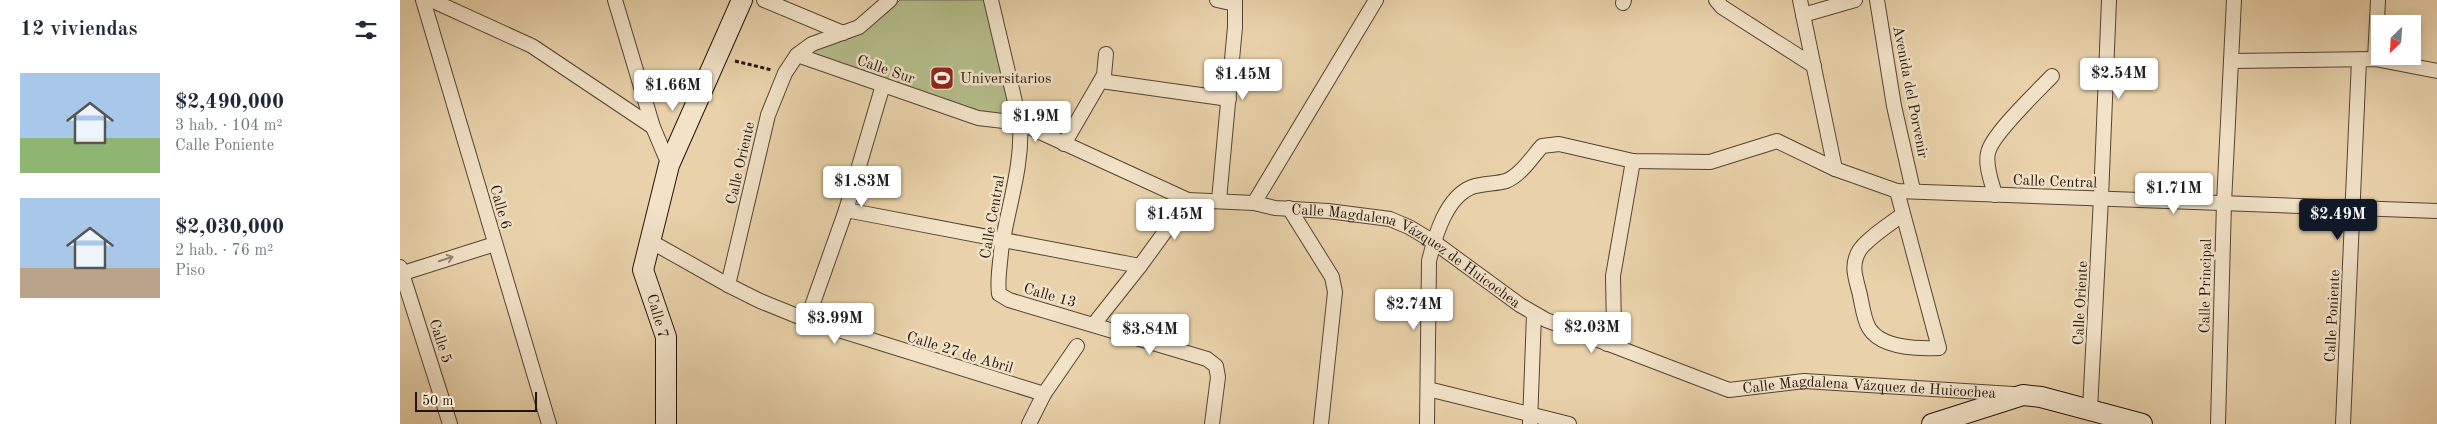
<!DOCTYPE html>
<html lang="es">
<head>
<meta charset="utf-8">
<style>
  :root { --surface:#fff; --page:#f6f6f7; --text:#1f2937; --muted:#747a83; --accent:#111827 }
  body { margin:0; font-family:"Old Standard TT",serif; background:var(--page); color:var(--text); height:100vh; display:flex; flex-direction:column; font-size:19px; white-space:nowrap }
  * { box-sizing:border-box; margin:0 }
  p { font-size:16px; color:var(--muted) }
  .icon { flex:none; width:28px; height:28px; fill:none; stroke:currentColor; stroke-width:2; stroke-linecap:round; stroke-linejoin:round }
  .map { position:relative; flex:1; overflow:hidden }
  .sheet { display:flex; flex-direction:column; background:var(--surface); width:400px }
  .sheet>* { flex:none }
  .needle { width:32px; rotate:205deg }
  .buttons { position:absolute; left:1971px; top:15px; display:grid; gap:10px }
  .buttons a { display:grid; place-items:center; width:50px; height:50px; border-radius:0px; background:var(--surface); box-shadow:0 2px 12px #0003; font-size:25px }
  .scale { position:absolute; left:15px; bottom:12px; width:122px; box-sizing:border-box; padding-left:5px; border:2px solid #21140a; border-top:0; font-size:14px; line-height:18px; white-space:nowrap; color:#21140a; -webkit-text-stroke:4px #f1e2c8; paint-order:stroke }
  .price { position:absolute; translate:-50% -42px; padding:0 11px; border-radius:5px; background:#fff; color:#222; font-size:16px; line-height:32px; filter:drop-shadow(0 1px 2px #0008) }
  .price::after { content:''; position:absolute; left:50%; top:30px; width:15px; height:11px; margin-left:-8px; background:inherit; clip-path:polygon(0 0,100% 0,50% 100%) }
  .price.current { background:var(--accent); color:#fff }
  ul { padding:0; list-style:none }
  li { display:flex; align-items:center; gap:15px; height:125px; padding:0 20px }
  li span { display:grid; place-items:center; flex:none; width:140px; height:100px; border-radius:0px; color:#555 }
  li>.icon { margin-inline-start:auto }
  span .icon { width:60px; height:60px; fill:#fffc; stroke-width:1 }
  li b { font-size:21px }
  h2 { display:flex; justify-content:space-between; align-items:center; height:60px; padding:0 20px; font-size:21px }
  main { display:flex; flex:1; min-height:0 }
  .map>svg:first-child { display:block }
  .green { fill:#b4bd8a; stroke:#6a684a }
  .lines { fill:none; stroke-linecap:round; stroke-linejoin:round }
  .street-casing { stroke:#534432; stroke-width:16 }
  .secondary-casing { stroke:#21140a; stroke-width:22 }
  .path { stroke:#21140a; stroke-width:3; stroke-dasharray:4 2.5; stroke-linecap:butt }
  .street { stroke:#f1e2c8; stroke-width:14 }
  .secondary { stroke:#f1e2c8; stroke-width:20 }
  .oneway { stroke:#938572 }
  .labels { text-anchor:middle; stroke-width:5; stroke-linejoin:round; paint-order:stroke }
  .street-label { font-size:15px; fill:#21140a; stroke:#f1e2c8 }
  .poi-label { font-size:15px; fill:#21140a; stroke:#f1e2c8; text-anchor:start }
</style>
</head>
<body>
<main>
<section class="sheet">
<h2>12 viviendas<svg class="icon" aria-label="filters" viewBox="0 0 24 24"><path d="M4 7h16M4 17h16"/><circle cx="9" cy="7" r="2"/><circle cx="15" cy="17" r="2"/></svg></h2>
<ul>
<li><span style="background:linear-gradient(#a9c7e8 65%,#8fb573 0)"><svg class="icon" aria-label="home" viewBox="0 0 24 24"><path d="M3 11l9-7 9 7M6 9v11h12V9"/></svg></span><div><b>$2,490,000</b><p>3 hab. · 104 m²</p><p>Calle Poniente</p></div></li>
<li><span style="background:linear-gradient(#a9c7e8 70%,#b9a48a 0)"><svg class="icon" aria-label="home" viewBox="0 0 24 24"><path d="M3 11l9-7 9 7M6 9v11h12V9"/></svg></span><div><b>$2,030,000</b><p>2 hab. · 76 m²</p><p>Piso</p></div></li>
</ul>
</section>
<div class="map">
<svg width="2037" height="424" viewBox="0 0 2037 424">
  <rect width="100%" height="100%" fill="#e9d2aa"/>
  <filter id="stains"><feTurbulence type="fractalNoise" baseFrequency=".004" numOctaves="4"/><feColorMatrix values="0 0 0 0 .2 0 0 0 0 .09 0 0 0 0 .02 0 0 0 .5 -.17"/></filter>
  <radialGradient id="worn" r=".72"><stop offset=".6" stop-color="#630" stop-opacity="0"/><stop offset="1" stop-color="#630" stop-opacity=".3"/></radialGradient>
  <!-- green -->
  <path class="green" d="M 500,0 L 585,0 L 615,118 L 573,112 L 407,53 L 452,37 L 489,11 Z"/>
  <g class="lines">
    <!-- street casing -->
    <g class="street-casing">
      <g id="street">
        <path d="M 23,0 L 149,424"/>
        <path d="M 31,0 L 132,46 L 253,127"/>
        <path d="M 215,0 L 253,127 L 269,165"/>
        <path d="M 364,0 L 443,33"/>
        <path d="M 591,0 L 620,123 C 623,167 607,209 601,252 C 600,266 597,280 599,294 L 609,300 L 807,359 L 816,366 L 818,377 L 812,424"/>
        <path d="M 817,0 L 835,4"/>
        <path d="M 1316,0 L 1322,7 L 1414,66"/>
        <path d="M 1400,0 L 1435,169"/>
        <path d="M 1477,0 L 1494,106 L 1513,190"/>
        <path d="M 1223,3 L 1224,0"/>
        <path d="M 1403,15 L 1455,0"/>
        <path id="s1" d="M 397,55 L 578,118 L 620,123 L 788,200 L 854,203 L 875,208 L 928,211 L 990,219 L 1009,227 L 1034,242 L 1120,305 L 1146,320 L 1329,390 L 1404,381 L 1613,394"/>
        <path d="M 1975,59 L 1978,0"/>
        <path d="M 1831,61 L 1975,59 L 2037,71"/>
        <path d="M 701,81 L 829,99"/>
        <path d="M 664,144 L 704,75 L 706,54"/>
        <path d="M 1497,191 L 1539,348 C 1518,349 1481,348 1469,328 C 1463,318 1462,302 1459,291 C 1455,276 1451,265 1459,251 C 1466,239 1492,223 1503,214"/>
        <path d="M 1595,195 C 1592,183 1585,166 1588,153 C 1591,135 1637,92 1652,76"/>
        <path d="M 819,200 L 835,27 L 835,0"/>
        <path d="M 854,203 L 976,0"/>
        <path d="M 889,208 L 932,277 L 935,292 L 921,424"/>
        <path d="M 446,210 L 740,266"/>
        <path d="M 250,241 L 328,285 L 360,301 L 407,320 L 644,394"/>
        <path d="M 0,267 L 50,424"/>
        <path d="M 0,274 L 95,244"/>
        <path d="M 328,285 L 368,115 L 385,73 L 397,55 L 412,44 L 459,27 L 490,0"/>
        <path d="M 407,320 L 446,210 L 483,85"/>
        <path d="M 694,324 L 740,266 L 788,200"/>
        <path d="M 1207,344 L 1214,329 L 1213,276 L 1233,161"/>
        <path d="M 1028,389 L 1169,424"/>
        <path d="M 1690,409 L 1701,198 L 1709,0"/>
        <path d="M 1130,423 L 1134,314"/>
        <path d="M 629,424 L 644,394 L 677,346"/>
        <path d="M 1027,424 L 1029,261 C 1035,236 1046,197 1072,187 C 1083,183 1096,184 1106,181 C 1121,175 1132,157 1142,146 L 1159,144 L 1233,161 L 1310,162 L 1377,141 L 1435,169 L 1497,191 L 2037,211"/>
        <path d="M 1818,424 L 1824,203 L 1834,0"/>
        <path d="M 1943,424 L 1959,60"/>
      </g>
    </g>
    <!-- secondary casing -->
    <g class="secondary-casing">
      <g id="secondary">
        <path d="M 266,424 L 266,337 L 243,270 L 269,165 L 342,0"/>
        <path d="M 1532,424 L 1623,395 L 1641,397 L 1742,424"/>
      </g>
    </g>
    <!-- path -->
    <path class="path" d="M 335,61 L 372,70"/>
    <!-- street -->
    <use href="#street" class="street"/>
    <!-- secondary -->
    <use href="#secondary" class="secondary"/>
  </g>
  <!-- one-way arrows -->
  <defs><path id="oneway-shaft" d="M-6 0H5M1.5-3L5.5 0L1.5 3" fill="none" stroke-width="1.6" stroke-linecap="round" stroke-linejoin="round" transform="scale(1.25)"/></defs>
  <use class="oneway" href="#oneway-shaft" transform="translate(46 259) rotate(-18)"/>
  <!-- icons -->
  <defs>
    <g id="stadium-square" transform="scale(1.25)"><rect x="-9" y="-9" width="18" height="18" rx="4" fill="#8f2418" stroke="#f1e2c8"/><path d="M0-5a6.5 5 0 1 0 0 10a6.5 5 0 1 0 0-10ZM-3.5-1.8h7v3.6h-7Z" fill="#fff"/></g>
  </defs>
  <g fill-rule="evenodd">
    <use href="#stadium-square" x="542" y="78"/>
  </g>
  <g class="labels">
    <!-- street labels -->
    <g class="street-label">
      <text transform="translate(486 69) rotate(19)" y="5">Calle Sur</text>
      <text transform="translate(1511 92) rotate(79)" y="5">Avenida del Porvenir</text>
      <text transform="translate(340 163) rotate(-77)" y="5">Calle Oriente</text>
      <text transform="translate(1655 181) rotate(2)" y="5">Calle Central</text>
      <text transform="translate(101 207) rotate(74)" y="5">Calle 6</text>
      <text transform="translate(592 217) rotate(-80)" y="5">Calle Central</text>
      <text dy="5" stroke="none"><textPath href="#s1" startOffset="650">Calle Magdalena Vázquez de Huicochea</textPath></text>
      <text transform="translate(1805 286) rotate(-89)" y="5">Calle Principal</text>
      <text transform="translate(650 295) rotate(16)" y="5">Calle 13</text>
      <text transform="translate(1680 303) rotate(-87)" y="5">Calle Oriente</text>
      <text transform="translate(258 316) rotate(74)" y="5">Calle 7</text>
      <text transform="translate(1932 316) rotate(-87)" y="5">Calle Poniente</text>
      <text transform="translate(41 341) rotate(72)" y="5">Calle 5</text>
      <text transform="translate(560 352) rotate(17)" y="5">Calle 27 de Abril</text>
      <text dy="5" stroke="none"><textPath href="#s1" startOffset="1145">Calle Magdalena Vázquez de Huicochea</textPath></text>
    </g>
    <!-- poi labels -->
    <g class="poi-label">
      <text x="560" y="83">Universitarios</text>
    </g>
  </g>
  <rect width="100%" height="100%" filter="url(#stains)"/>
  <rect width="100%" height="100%" fill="url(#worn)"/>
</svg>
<div class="buttons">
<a><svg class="needle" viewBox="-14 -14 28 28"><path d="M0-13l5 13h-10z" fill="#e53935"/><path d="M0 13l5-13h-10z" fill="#747a83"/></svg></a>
</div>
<div class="scale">50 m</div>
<b class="price" style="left:1719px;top:100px">$2.54M</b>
<b class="price" style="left:843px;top:101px">$1.45M</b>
<b class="price" style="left:273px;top:112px">$1.66M</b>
<b class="price" style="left:636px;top:143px">$1.9M</b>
<b class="price" style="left:462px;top:208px">$1.83M</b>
<b class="price" style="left:1774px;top:215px">$1.71M</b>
<b class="price" style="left:775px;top:241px">$1.45M</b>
<b class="price current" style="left:1938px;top:241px">$2.49M</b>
<b class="price" style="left:1014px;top:331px">$2.74M</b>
<b class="price" style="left:435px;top:345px">$3.99M</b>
<b class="price" style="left:1192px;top:354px">$2.03M</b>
<b class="price" style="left:750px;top:356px">$3.84M</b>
</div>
</main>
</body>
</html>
